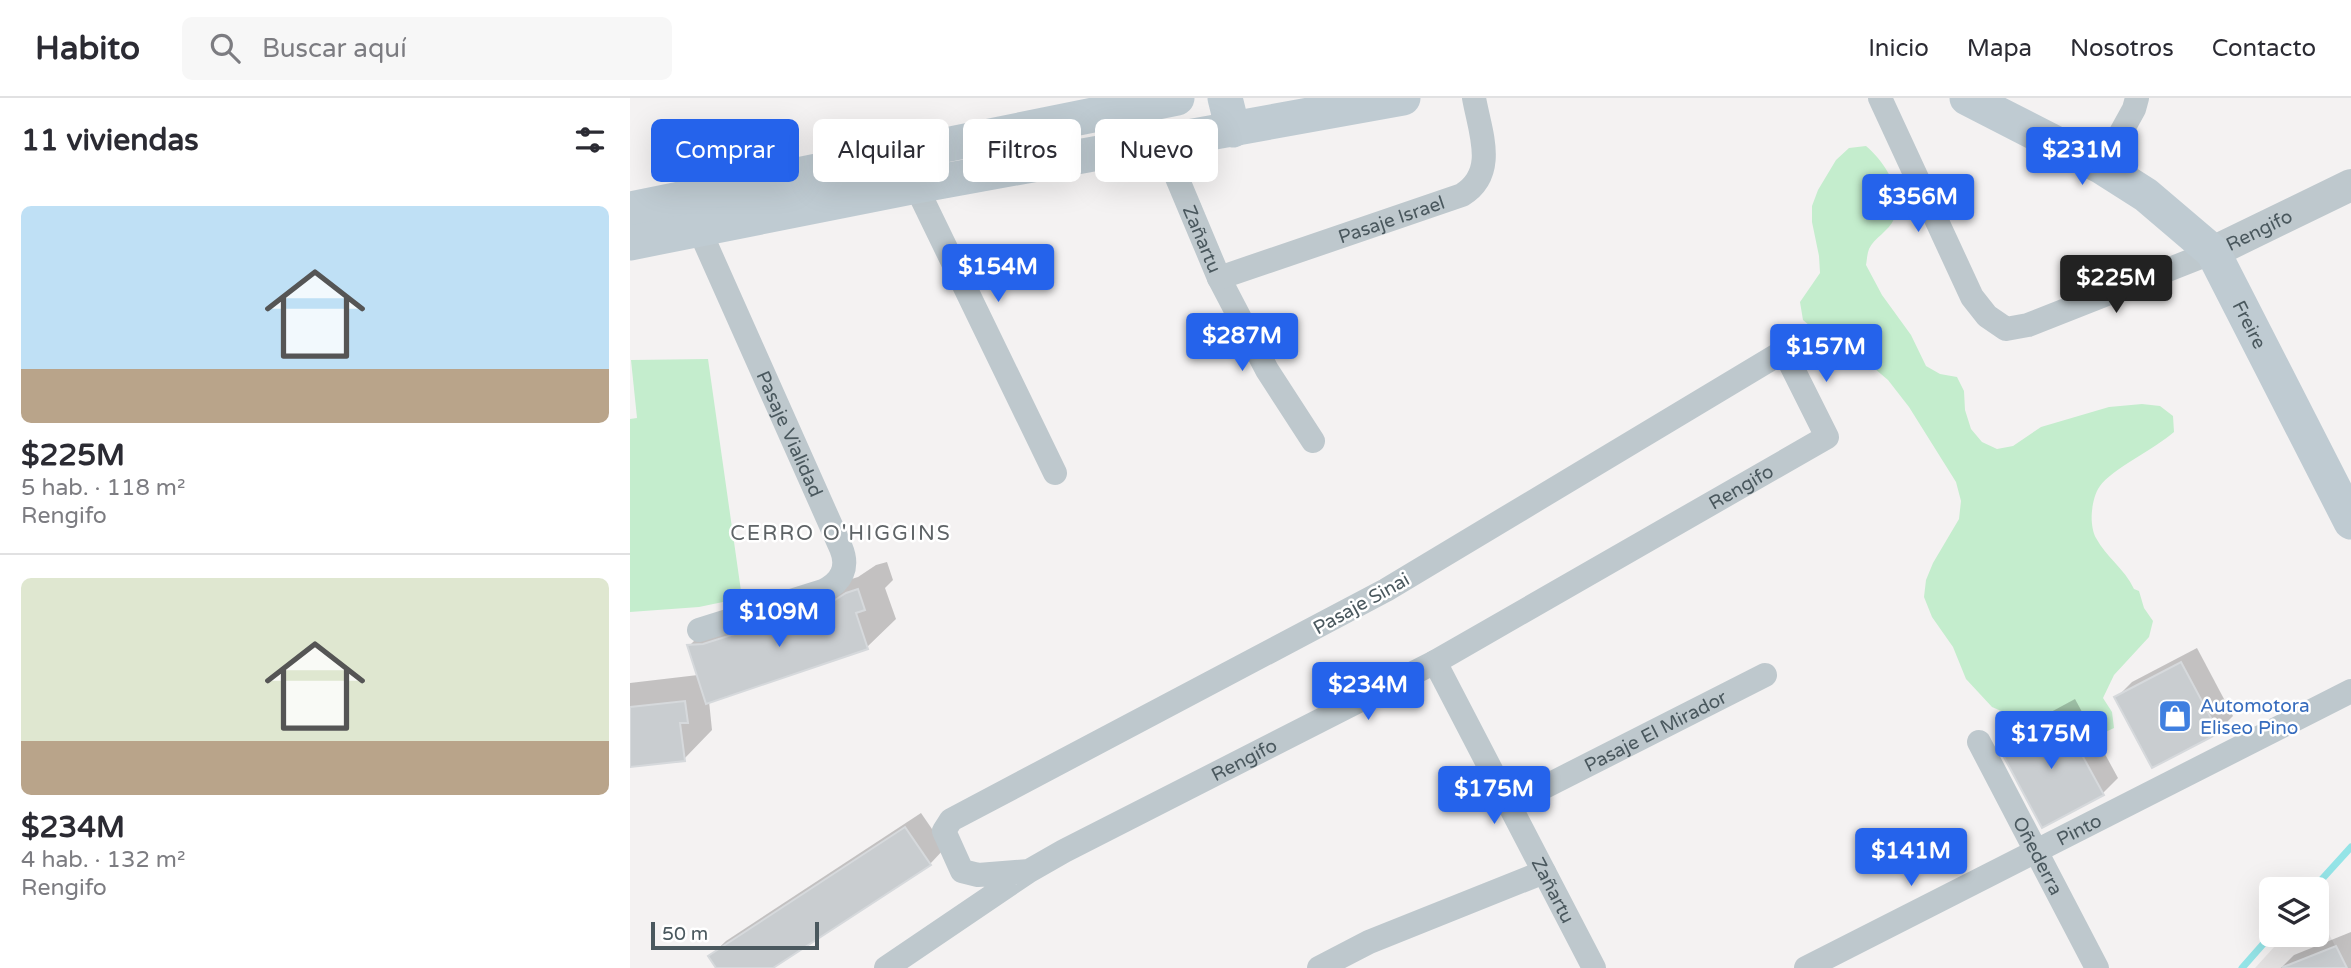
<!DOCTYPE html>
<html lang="es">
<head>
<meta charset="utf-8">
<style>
  :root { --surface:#fff; --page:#f7f7f7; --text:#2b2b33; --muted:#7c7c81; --line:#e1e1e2; --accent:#2563eb }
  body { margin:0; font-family:"Varela Round",sans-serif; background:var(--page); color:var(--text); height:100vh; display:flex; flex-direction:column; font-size:26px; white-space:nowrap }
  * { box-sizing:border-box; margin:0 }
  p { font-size:23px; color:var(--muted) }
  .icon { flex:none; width:38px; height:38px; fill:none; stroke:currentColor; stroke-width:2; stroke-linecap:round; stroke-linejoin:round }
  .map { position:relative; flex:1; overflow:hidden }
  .side { display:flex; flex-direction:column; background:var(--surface); width:630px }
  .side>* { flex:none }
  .guide { position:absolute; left:21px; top:21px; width:665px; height:63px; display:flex; gap:14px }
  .tools { position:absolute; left:1629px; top:779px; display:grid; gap:14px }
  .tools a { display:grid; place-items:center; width:70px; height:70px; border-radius:10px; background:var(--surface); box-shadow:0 7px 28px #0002; font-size:35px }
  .scale { position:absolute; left:21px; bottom:18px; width:168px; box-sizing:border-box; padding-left:7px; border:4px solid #4a585e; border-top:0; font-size:19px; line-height:24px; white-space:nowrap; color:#4a585e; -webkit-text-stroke:5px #fff; paint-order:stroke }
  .price { position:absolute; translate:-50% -60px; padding:0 16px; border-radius:7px; background:var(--accent); color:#fff; font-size:23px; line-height:46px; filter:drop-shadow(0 2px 4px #0008) }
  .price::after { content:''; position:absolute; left:50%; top:42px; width:21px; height:16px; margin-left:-10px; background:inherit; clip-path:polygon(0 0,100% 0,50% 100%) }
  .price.selected { background:#222; color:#fff }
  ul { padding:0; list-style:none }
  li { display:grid; align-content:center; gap:14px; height:371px; padding:0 21px }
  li+li { border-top:2px solid var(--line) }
  li span { display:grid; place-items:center; height:217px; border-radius:10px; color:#555 }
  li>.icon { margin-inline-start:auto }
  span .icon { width:126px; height:126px; fill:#fffc; stroke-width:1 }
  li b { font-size:30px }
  h2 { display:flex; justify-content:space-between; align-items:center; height:84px; padding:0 21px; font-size:30px }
  .tag { padding:0 24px; border-radius:10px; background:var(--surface); box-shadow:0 7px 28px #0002; font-size:24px; line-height:63px }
  .tag.selected { background:var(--accent); color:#fff }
  header { display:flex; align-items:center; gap:42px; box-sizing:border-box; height:98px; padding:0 35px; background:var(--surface); border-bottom:2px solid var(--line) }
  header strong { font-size:33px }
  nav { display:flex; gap:38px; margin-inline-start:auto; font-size:24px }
  .search { width:490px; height:63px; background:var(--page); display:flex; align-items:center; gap:18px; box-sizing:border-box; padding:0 24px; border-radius:10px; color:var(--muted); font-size:26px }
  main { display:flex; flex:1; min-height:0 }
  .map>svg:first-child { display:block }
  .education { fill:#e5e3e3 }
  .green { fill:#c4edcd }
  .shadow { fill:#0003 }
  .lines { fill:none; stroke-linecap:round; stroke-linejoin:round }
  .stream { stroke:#94e4e7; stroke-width:7 }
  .building { fill:#c9cdd0; stroke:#d6d9dc; stroke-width:2 }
  .minor { stroke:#bec8cd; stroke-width:24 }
  .tertiary { stroke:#bec8cd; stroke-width:32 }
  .secondary { stroke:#bfcbd2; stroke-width:35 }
  .labels { text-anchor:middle; stroke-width:5; stroke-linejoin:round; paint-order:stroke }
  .street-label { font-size:19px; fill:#4a585e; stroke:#fff }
  .shop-label { font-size:19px; fill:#366cbe; stroke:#fff; text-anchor:start }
  .neighbourhood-label { font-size:21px; letter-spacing:2px; fill:#5e6366; stroke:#fff }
</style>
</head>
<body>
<header>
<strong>Habito</strong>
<div class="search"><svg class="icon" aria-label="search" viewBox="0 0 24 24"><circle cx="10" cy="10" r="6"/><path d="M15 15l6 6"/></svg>Buscar aquí</div>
<nav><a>Inicio</a><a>Mapa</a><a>Nosotros</a><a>Contacto</a></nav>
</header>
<main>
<section class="side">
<h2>11 viviendas<svg class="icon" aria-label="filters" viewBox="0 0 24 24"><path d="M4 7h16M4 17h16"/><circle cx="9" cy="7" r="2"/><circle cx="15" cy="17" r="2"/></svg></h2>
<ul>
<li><span style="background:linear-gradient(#bfe0f5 75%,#b9a48a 0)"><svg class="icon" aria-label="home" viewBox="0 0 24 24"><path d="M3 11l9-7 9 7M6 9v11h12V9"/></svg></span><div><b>$225M</b><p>5 hab. · 118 m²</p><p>Rengifo</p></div></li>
<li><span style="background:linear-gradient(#dfe7d0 75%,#b9a48a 0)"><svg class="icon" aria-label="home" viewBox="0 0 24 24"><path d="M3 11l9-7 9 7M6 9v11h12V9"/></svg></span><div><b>$234M</b><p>4 hab. · 132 m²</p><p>Rengifo</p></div></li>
</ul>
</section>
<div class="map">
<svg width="1721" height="870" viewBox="0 0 1721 870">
  <rect width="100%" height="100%" fill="#f4f2f2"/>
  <!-- education -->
  <path class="education" d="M 1693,825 L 1717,870 L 1625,870 L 1655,837 L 1687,836 L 1687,827 Z"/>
  <!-- green -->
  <g class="green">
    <path d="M 1236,48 C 1255,64 1275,95 1264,121 C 1259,133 1244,140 1239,151 C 1237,156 1237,162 1236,167 L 1252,197 L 1281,237 L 1296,268 L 1310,276 L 1327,279 L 1334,293 L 1335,312 L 1341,331 L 1352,344 L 1367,351 L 1383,348 L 1411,329 L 1479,309 L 1512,306 L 1530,308 L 1543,318 L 1544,334 C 1526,350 1481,372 1470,388 C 1465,395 1463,404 1462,413 C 1461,421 1462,433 1466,440 C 1476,459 1494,470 1504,491 L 1509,493 L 1514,510 L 1523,523 L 1519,539 L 1484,577 L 1473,600 L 1482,614 L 1484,630 L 1469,637 L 1442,614 L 1429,615 L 1413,621 L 1378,616 L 1362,609 L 1336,581 L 1323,549 L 1302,519 L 1294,499 L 1296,482 L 1303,465 L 1329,421 L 1331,403 L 1326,384 L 1279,309 L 1258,282 L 1231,259 L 1216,250 L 1200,245 L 1173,222 L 1170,204 L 1190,175 L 1189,158 L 1182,124 L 1182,108 L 1188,92 L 1206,62 L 1219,50 Z"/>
    <path d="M 78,261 L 112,500 L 69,509 L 0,514 L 0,321 L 7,320 L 1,262 Z"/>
  </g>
  <!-- shadow -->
  <g class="shadow">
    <path d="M 257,464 L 263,482 L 255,490 L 266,521 L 237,549 L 79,603 L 82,632 L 54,661 L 0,667 L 0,585 L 68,577 L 59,548 L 87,520 L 103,518 L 228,479 L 246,467 Z"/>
    <path d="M 1567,550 L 1603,618 L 1588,633 L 1487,599 L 1502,584 Z"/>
    <path d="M 1445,601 L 1488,680 L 1472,696 L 1370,649 L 1386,633 Z"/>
    <path d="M 291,715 L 315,750 L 300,766 L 80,858 L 96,843 Z"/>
    <path d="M 1721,834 L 1721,870 L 1651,870 L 1664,857 Z"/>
  </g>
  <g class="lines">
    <!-- stream -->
    <g class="stream">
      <path d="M 1683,791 L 1721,749"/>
      <path d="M 1612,870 L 1642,836"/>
    </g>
  </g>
  <!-- building -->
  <g class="building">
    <path d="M 228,491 L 235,512 L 226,515 L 238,551 L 76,606 L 57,547 L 73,546 L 197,507 L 216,495 Z"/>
    <path d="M 1551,564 L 1589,635 L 1522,670 L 1484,599 Z"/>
    <path d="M 55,603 L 58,625 L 50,625 L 55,663 L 0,669 L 0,609 Z"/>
    <path d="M 1429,615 L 1474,697 L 1412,730 L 1368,648 Z"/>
    <path d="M 275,729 L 301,767 L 143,870 L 86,870 L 78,858 Z"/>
    <path d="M 1706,848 L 1717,870 L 1653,870 L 1653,869 Z"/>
  </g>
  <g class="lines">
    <!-- minor -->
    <g class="minor">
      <path d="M 1250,0 L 1342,199 L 1357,218 L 1376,231 L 1398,227 L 1583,154"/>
      <path id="s1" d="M 532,44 L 589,180 L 637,272 L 683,343"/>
      <path d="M 1472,69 L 1504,11 L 1507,0"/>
      <path d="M 280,76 L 425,375"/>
      <path id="s2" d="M 69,131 L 211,450 C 219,469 212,484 193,493 L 69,532"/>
      <path id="s3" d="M 589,180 L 832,97 C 868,75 850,34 844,0"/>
      <path id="s4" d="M 805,564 L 964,870"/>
      <path id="s5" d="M 1349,644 L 1467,870"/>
      <path id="s6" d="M 879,707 L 1135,577"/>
      <path id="s7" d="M 256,870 L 399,773 L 434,753 L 805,564 L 1197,339 L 1154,253 L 756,492 L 321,722 L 314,733 L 332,773 L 348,777 L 399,773"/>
      <path d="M 689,870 L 739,844 L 914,774"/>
      <path id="s8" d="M 1176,870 L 1721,593"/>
    </g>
    <!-- tertiary -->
    <path class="tertiary" id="s9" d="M 1583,154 L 1721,87"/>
    <!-- secondary -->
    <g class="secondary">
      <path d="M 595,0 L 603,32"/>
      <path id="s10" d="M 1337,0 L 1472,69 L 1516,97 L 1583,154 L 1721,424"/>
      <path d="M 0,111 L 547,0"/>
      <path d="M 0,145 L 286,88 L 773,0"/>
    </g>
  </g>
  <!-- icons -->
  <defs>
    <g id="shop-square" transform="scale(1.75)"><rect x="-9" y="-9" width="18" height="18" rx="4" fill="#3f7fe0" stroke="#fff"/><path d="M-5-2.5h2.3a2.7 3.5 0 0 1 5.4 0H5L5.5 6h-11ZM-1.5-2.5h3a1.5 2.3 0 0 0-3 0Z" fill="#fff"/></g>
  </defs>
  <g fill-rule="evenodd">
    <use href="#shop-square" x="1545" y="618"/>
  </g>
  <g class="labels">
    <!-- street labels -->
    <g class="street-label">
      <text dy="7" stroke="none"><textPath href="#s3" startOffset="182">Pasaje Israel</textPath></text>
      <text dy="7" stroke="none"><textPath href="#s9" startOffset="51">Rengifo</textPath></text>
      <text dy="7" stroke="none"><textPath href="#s1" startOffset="105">Zañartu</textPath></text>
      <text dy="7" stroke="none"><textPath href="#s10" startOffset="373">Freire</textPath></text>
      <text dy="7" stroke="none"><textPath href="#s2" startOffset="224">Pasaje Vialidad</textPath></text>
      <text dy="7" stroke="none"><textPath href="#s7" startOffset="982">Rengifo</textPath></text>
      <text transform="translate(731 505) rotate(-29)" y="7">Pasaje Sinai</text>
      <text dy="7" stroke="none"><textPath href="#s6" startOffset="164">Pasaje El Mirador</textPath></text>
      <text dy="7" stroke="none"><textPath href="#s7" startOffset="415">Rengifo</textPath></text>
      <text dy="7" stroke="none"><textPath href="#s8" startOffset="306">Pinto</textPath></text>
      <text dy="7" stroke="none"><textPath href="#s5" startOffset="128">Oñederra</textPath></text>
      <text dy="7" stroke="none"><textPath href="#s4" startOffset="257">Zañartu</textPath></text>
    </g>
    <!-- shop labels -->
    <g class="shop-label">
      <text x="1570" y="614">Automotora<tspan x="1570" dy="22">Eliseo Pino</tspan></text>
    </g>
    <!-- neighbourhood labels -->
    <g class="neighbourhood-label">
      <text x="211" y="442">CERRO O'HIGGINS</text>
    </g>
  </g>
</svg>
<div class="tools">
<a><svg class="icon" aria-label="layers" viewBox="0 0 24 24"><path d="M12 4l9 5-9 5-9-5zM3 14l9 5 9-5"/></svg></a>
</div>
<div class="scale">50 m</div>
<b class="price" style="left:1452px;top:89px">$231M</b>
<b class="price" style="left:1288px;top:136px">$356M</b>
<b class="price" style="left:368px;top:206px">$154M</b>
<b class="price selected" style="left:1486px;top:217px">$225M</b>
<b class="price" style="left:612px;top:275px">$287M</b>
<b class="price" style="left:1196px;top:286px">$157M</b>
<b class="price" style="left:149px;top:551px">$109M</b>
<b class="price" style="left:738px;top:624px">$234M</b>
<b class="price" style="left:1421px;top:673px">$175M</b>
<b class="price" style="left:864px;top:728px">$175M</b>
<b class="price" style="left:1281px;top:790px">$141M</b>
<div class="guide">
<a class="tag selected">Comprar</a>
<a class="tag">Alquilar</a>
<a class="tag">Filtros</a>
<a class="tag">Nuevo</a>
</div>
</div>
</main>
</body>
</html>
